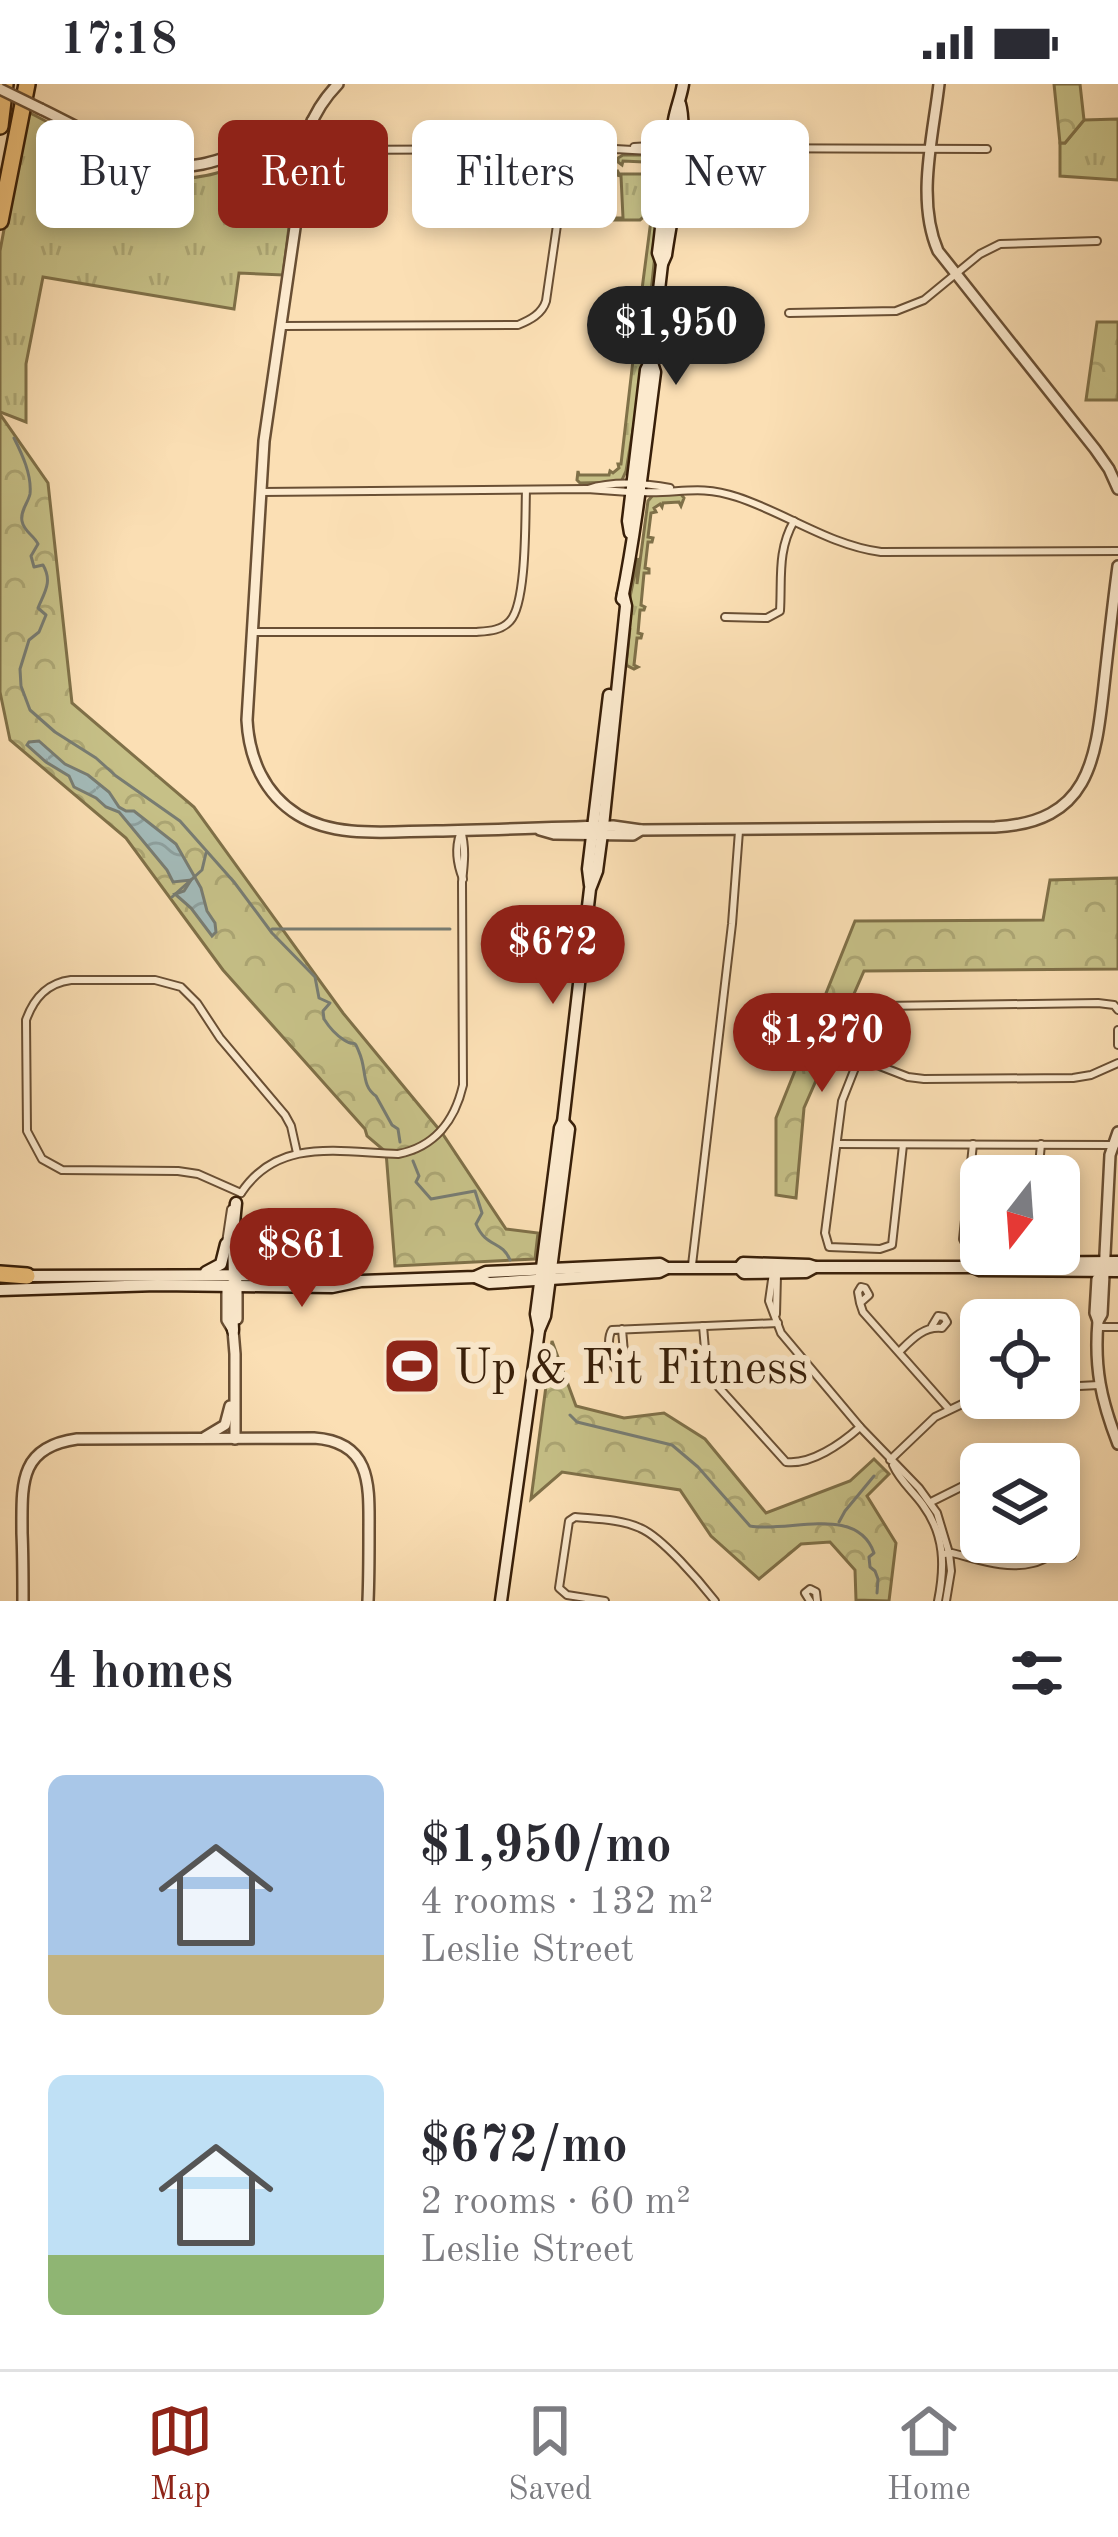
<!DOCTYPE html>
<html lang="en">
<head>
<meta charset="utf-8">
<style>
  :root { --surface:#fff; --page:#f2f2f3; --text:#2b2b33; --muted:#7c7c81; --line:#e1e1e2; --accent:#8f2418 }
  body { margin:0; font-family:"Old Standard TT",serif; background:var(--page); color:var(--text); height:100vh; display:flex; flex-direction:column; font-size:45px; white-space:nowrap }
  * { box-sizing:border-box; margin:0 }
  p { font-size:39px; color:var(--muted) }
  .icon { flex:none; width:66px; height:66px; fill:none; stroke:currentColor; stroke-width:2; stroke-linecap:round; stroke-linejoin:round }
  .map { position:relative; height:1517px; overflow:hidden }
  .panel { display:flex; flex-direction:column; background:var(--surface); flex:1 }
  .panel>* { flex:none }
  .top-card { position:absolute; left:36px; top:36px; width:1047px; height:108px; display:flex; gap:24px }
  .needle { width:78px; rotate:197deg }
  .fabs { position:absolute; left:960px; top:1071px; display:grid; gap:24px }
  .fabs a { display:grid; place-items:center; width:120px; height:120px; border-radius:18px; background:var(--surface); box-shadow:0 6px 18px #0003; font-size:60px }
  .price { position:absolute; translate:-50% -102px; padding:0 27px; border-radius:42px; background:var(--accent); color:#fff; font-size:39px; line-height:78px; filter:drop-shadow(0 3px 6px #0008) }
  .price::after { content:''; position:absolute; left:50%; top:72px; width:36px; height:27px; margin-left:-18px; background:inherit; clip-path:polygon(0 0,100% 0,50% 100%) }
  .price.selected { background:#222; color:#fff }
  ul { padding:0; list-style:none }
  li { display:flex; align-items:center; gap:36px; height:300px; padding:0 48px }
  li span { display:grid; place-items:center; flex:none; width:336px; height:240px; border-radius:18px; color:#555 }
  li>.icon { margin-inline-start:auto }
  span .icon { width:144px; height:144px; fill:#fffc; stroke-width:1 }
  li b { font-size:51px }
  h2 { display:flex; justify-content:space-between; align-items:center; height:144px; padding:0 48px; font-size:51px }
  .tag { padding:0 42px; border-radius:18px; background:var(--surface); box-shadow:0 6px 18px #0003; font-size:42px; line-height:108px }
  .tag.selected { background:var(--accent); color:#fff }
  .status { display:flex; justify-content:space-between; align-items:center; height:84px; padding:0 60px; background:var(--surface); direction:ltr }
  .status svg { height:33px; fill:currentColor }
  .tabs { display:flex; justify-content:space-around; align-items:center; height:168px; border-top:3px solid var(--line); background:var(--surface); font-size:33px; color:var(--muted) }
  .tabs a { display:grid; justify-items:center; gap:6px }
  .tabs .selected { color:var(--accent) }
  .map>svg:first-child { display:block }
  .grass { fill:url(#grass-tufts); stroke:#7f7048; stroke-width:3 }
  .forest { fill:url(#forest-crowns); stroke:#7f7048; stroke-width:3 }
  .water { fill:url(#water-waves); stroke:#787c72; stroke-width:3 }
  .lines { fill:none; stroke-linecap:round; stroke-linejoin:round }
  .stream { stroke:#787c72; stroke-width:3 }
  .minor-casing { stroke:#694f34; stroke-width:10 }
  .tertiary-casing { stroke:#694f34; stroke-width:14 }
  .secondary-casing { stroke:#381f09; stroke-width:15 }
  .motorway-casing { stroke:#381f09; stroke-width:20 }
  .minor { stroke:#fceace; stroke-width:6 }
  .tertiary { stroke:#fceace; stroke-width:9 }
  .secondary { stroke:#fceace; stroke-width:10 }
  .motorway { stroke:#eec07a; stroke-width:15 }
  .tertiary-bridge-casing { stroke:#694f34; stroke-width:14; stroke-linecap:butt }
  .tertiary-bridge { stroke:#fceace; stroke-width:9 }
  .labels { text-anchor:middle; stroke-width:12; stroke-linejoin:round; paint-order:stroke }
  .poi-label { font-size:48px; fill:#381f09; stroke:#fceace; text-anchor:start }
</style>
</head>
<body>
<div class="status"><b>17:18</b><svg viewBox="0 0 49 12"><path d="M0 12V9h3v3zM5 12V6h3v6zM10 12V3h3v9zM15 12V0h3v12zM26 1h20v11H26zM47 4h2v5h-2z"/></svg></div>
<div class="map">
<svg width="1118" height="1517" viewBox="0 0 1118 1517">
  <defs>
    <pattern id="grass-tufts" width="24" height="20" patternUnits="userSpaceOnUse" patternTransform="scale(3)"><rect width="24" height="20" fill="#c6c087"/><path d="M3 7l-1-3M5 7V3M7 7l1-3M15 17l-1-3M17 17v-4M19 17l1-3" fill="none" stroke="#aba573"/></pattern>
    <pattern id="forest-crowns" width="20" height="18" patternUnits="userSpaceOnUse" patternTransform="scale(3)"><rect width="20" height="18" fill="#c6c087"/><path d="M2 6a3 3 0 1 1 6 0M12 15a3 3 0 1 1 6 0" fill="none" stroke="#aba573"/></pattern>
    <pattern id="water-waves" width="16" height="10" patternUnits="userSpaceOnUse" patternTransform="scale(3)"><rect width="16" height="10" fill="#a3bab8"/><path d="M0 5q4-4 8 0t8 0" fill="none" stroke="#8d9f9d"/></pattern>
  </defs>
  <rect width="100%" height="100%" fill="#fbdfb4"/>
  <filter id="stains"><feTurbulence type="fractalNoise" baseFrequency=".00167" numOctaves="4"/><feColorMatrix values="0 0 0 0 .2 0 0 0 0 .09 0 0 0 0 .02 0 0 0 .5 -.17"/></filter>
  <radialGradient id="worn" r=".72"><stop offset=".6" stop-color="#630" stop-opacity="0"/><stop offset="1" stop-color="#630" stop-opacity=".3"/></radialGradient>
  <!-- grass -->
  <g class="grass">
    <path d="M 26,27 C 69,48 136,91 183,94 C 221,95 257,67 294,81 L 296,87 L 283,191 L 239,189 L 234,225 L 43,193 L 26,280 L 26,338 L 0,328 L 0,167 Z"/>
    <path d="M 1118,35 L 1118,96 L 1060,92 L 1060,59 L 1065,59 L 1084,36 Z"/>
    <path d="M 623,71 L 657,71 L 662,79 L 665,78 L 658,129 L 647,130 L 640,136 L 570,136 L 566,134 L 568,114 L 573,112 L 577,113 L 573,114 L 571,129 L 576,130 L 577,134 L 611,134 L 612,130 L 614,134 L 623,134 L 621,92 L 617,91 L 617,86 L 619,90 L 644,90 L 644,78 L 623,77 L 622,81 L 618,78 L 618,74 Z"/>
    <path d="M 651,136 L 656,136 L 658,142 L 642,293 L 626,387 L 621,398 L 580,399 L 577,396 L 578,387 L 579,391 L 609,391 L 610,387 L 613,389 L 619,384 L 618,380 L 621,380 L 640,216 L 637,214 L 641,213 Z"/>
    <path d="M 680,409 L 684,414 L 681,422 L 679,418 L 663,419 L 662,423 L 660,420 L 654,424 L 656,428 L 651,429 L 648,453 L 653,454 L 652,458 L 648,458 L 645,484 L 649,485 L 649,489 L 644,489 L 641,521 L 645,523 L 644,526 L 640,526 L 638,549 L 642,550 L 641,554 L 637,554 L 634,581 L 638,583 L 634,585 L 626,581 L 630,544 L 623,577 L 630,513 L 638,474 L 637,500 L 648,417 L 653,411 Z"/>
  </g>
  <!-- forest -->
  <g class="forest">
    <path d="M 1054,0 L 1080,0 L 1084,36 L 1065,59 L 1060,59 Z"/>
    <path d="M 1097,238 L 1118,238 L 1118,316 L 1086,316 Z"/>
    <path d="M 0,330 L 48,399 L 72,619 L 194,723 L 343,929 L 442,1049 L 506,1145 L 538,1149 L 535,1175 L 395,1182 L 386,1068 L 367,1052 L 365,1045 L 223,886 L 126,754 L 10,656 L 0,608 Z"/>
    <path d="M 1118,794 L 1118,885 L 864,887 L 804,1024 L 796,1114 L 776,1111 L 776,1034 L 855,837 L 1043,836 L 1050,796 Z"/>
    <path d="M 552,1257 L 576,1322 L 624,1334 L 664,1329 L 705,1355 L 766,1429 L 850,1397 L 874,1375 L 889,1390 L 867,1412 L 896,1459 L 889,1517 L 856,1516 L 855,1486 L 830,1458 L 801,1460 L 759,1495 L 711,1452 L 680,1406 L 562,1388 L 531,1415 Z"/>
  </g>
  <!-- water -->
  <path class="water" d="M 39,657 L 65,680 L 88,691 L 109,708 L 119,723 L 126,727 L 134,727 L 176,760 L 201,804 L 207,827 L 215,839 L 216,848 L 212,852 L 191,824 L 175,810 L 184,807 L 191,796 L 173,798 L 167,786 L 119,728 L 106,723 L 96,714 L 74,703 L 69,692 L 46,678 L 27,661 L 29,658 Z"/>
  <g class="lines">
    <!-- stream -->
    <g class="stream">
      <path d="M 14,354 C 22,370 32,391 30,410 C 28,419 20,427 22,437 C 24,448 33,450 38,460 L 31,472 L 34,483 L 43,481 C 53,498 44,509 38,524 L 46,531 L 39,548 L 29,556 L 20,585 L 21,602 L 30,626 L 55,648 L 96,674 L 116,692 L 180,737 L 234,798 L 272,849 L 315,893 L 319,914 L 330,919 L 323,927 L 324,935 C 329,943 336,951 344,956 C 356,964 353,953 359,968 C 367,985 361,1002 376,1012 L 392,1041 L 398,1045 L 400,1058"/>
      <path d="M 172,813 L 202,786 L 206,769"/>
      <path d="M 272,845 L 450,845"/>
      <path d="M 413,1077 L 419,1092 L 416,1098 L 431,1115 L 475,1107 L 482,1129 L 476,1140 C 486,1164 502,1156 510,1176"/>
      <path d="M 570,1331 L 577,1338 L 672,1361 L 698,1383 L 750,1442 C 789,1449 857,1420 874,1469 L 869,1473 L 870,1483 L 875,1487 L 878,1495 L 877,1509"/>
      <path d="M 839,1438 L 845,1427 L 874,1392"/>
    </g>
    <!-- minor casing -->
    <g class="minor-casing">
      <g id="minor">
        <path d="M 681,61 L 719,64 L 987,65"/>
        <path d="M 634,63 L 668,61"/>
        <path d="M 310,66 L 615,65 L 668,68"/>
        <path d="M 681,69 L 699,69 L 719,64"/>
        <path d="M 789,229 L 896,227 L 924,216 L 980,170 L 1000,160 L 1097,157"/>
        <path d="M 282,242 L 518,241 C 530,236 542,230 546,217 L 568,65"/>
        <path d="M 588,405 C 612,397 646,399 670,404"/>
        <path d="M 261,408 L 587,405 L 629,408"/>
        <path d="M 642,408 C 678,410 699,400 737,413 C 786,429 829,461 881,468 L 1118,467"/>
        <path d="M 725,533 L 767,534 L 780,527 C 782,494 777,467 794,437"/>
        <path d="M 253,548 L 475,548 C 488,547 501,547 510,537 C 527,519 525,433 526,406"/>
        <path d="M 460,750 C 455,765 457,780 463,795"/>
        <path d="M 1118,946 L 1118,961"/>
        <path d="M 859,974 L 908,993 L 924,995 L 1073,994 L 1091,991 L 1118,979"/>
        <path d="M 837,1060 L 1115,1061"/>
        <path d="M 973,1060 L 963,1155 L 967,1163 L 981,1165"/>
        <path d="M 903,1061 L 892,1161 L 880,1165 L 829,1163 L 825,1149 L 842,1017 L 877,928 L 882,922 L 1098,919 L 1114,921 L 1118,926"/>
        <path d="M 1038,1092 L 1041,1060"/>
        <path d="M 241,1109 L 198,1090 L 178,1087 L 62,1086 L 42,1075 L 27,1047 L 26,936 C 34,914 47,899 71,896 L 155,896 L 181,903 L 197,919 L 220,954 L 285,1031 L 291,1042 L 297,1069"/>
        <path d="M 241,1109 C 278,1053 339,1068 398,1070 C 435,1063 455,1036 463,1001 L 462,798 C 464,780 466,764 461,746"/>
        <path d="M 226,1159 L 231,1125"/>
        <path d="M 692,1181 L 732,840 L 739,747"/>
        <path d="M 773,1189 L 769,1217 L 781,1249 L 860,1343 L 919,1404 L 937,1429 L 949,1469 L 951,1487 L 946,1517"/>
        <path d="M 774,1189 L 777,1191 L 776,1230"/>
        <path d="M 860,1219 L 858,1208 L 861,1203 L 865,1204 L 869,1211 L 860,1219 L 863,1228 L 948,1324"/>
        <path d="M 703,1242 L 706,1277 L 713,1297 L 786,1378 C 811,1381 841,1360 860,1343"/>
        <path d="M 1098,1243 L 1118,1243"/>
        <path d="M 622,1245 L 625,1281 L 623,1286 L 617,1287 C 610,1279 606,1255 612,1246 L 778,1239"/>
        <path d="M 900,1267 C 912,1255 924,1242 942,1244 L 947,1238 L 944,1233 L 938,1232 L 932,1242"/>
        <path d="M 1059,1303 L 1099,1301"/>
        <path d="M 890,1376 L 935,1333 L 981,1311"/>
        <path d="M 1032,1380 L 1039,1380"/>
        <path d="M 893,1381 C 900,1397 913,1407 923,1421 C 945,1451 945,1482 938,1517"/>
        <path d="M 931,1418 L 981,1393"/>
        <path d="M 944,1470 L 952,1469 C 978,1475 1006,1486 1033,1479 C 1046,1476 1057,1467 1069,1462 L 1073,1465 L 1072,1471 L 1068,1473 L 1058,1469"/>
        <path d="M 605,1517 L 567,1511 L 559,1504 L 569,1437 L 575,1433 C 596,1435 620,1435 640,1444 C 662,1453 700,1498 715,1517"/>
        <path d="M 810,1517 L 805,1509 L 810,1505 L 816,1508 L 817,1517"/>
      </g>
    </g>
    <!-- tertiary casing -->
    <g class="tertiary-casing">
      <g id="tertiary">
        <path d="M 338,0 C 309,30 304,57 297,96 L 300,101 L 298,123 L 264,357 L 247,636 C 249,674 264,710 298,731 C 337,755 392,747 436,747 C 495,746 554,743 613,742 L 641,746"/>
        <path d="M 939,0 C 933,53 916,116 938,167 L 1095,365 L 1109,385 L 1118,405"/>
        <path d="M 41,25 C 79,43 141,81 182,82 C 206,83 224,72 246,69 C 266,66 283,76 302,66"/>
        <path d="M 266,68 L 273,62 L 295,63 L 302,66"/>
        <path d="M 300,101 L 304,97 L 314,43 L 312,37"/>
        <path d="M 540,746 L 554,750 L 633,751 L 641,746 L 995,743 C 1093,738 1096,672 1105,592 C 1109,556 1113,519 1118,482"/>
        <path d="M 1118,1048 L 1110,1071 L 1102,1230 L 1098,1237 C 1094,1284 1101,1316 1118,1360"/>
        <path d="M 1097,1195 L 1095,1229 L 1098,1237"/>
        <path d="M 237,1198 L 237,1235"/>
        <path d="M 227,1206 L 227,1236 L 233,1246 L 235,1270 L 235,1355"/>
        <path d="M 205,1353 L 225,1341 L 230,1322"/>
        <path d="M 23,1517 C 23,1494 23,1472 22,1449 C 22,1401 18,1363 77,1355 L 314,1354 C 373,1358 369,1403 369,1449 C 369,1471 369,1494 368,1517"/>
      </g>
    </g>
    <!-- secondary casing -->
    <g class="secondary-casing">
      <g id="secondary">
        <path d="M 662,180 L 658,169 C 664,125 666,80 674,36 C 676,24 681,13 683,0"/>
        <path d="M 630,449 L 628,437 L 646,286 L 651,276 L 662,180 L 666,171 C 671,135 689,51 680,20"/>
        <path d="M 622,515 C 637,440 645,364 655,288 L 651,276"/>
        <path d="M 590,801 L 588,785 L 609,611"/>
        <path d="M 973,1183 L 980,1186 L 1118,1187"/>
        <path d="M 739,1184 L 743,1179 L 809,1181 L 815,1183 L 973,1183 L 979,1179 L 1118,1178"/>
        <path d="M 206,1188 L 221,1180 L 226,1160"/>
        <path d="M 23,1192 L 306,1191 L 352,1195"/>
        <path d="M 475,1193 L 489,1199 L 659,1188 L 667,1184"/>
        <path d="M 234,1195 L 233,1149 L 236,1119"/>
        <path d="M 231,1201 L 233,1246"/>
        <path d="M 0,1206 L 157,1201 L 332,1203 L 361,1197 L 475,1193 L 486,1188 L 660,1180 L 667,1184 L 739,1184 L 744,1189 L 806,1188 L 815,1183"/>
        <path d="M 539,1246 L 536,1230 L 560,1044 L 563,1038 L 590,805 L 597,787 L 603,742 L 626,522 L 623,510"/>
        <path d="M 501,1517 L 539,1246 L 545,1232 L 569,1045 L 563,1038"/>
      </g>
    </g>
    <!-- motorway casing -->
    <g class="motorway-casing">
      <g id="motorway">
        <path d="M 0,42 L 5,0"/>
        <path d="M 0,137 L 27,0"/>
        <path d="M 0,1190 L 27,1192"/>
      </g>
    </g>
    <!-- minor -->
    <use href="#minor" class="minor"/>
    <!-- tertiary -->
    <use href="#tertiary" class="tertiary"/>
    <!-- secondary -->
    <use href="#secondary" class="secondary"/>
    <!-- motorway -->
    <use href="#motorway" class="motorway"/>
    <!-- tertiary-bridge casing -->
    <g class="tertiary-bridge-casing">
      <path id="tertiary-bridge" d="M 0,5 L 41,25"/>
    </g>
    <!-- tertiary-bridge -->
    <use href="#tertiary-bridge" class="tertiary-bridge"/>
  </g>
  <!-- icons -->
  <defs>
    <g id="stadium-square" transform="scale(3)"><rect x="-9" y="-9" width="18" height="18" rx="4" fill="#8f2418" stroke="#fceace"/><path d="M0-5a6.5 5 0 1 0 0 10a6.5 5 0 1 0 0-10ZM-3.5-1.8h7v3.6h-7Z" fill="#fff"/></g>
  </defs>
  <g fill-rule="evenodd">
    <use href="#stadium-square" x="412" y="1282"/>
  </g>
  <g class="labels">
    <!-- poi labels -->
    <g class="poi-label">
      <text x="454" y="1299">Up &amp; Fit Fitness</text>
    </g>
  </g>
  <rect width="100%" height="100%" filter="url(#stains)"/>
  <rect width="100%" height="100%" fill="url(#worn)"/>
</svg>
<div class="fabs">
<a><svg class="needle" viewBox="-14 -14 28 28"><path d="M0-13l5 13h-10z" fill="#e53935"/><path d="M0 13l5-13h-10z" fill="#7c7c81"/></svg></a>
<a><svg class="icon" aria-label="locate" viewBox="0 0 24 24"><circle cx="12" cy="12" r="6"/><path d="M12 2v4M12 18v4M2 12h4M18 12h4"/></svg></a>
<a><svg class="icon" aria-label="layers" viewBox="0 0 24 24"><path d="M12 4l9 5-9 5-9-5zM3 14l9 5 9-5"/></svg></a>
</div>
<b class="price selected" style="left:676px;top:304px">$1,950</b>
<b class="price" style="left:553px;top:923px">$672</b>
<b class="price" style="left:822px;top:1011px">$1,270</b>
<b class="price" style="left:302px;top:1226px">$861</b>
<div class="top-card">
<a class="tag">Buy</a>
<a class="tag selected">Rent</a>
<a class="tag">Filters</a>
<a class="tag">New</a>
</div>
</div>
<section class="panel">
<h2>4 homes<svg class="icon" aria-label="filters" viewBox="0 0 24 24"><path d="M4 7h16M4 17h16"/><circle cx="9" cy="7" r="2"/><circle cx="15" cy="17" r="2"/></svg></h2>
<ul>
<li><span style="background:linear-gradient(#a9c7e8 75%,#c2b280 0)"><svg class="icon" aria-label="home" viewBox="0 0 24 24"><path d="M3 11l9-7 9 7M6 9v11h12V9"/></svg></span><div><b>$1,950/mo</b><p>4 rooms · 132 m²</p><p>Leslie Street</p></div></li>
<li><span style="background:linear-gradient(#bfe0f5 75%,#8fb573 0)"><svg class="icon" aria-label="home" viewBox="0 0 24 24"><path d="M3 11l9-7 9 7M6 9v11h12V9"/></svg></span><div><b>$672/mo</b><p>2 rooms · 60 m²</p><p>Leslie Street</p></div></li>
</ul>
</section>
<nav class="tabs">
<a class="selected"><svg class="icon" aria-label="map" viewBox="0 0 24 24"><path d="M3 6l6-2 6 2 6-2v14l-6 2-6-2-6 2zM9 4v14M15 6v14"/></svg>Map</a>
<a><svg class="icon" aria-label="saved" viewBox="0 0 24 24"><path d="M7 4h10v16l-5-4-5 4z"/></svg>Saved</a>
<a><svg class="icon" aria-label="home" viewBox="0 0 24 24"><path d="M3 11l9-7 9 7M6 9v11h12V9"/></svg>Home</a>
</nav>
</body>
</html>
